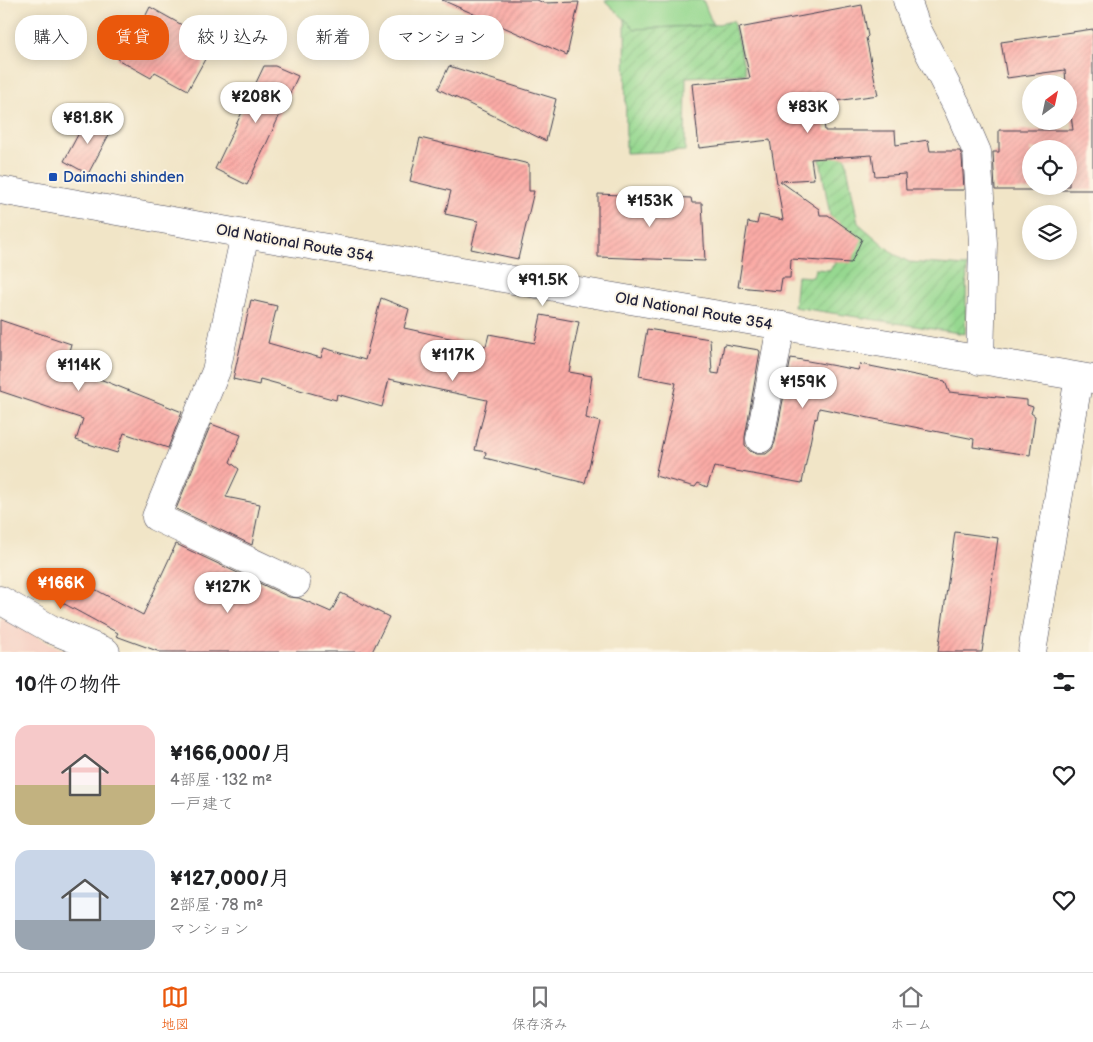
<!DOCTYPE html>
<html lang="ja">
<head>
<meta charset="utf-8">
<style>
  :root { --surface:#fff; --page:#f6f6f6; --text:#202124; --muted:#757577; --line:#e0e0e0; --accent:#ea580c }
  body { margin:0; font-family:"Balsamiq Sans","Klee One",sans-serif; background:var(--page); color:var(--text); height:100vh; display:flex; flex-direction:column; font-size:19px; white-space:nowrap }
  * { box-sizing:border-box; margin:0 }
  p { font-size:16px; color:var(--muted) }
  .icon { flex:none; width:28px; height:28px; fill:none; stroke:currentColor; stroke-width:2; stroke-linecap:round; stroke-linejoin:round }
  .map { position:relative; height:652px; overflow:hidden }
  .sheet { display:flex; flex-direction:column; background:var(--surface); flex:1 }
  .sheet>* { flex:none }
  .banner { position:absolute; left:15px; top:15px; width:500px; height:45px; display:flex; gap:10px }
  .needle { width:32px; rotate:33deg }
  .controls { position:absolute; left:1022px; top:75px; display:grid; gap:10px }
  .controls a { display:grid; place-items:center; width:55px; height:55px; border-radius:50%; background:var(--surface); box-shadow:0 2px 12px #0003; font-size:25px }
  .price { position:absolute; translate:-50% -42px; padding:0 11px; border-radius:18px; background:#fff; color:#222; font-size:16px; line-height:32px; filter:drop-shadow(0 1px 2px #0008) }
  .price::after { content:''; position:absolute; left:50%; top:30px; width:15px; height:11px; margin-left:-8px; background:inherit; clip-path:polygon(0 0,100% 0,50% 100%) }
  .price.on { background:var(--accent); color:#fff }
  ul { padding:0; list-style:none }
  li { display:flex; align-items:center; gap:15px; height:125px; padding:0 15px }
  li span { display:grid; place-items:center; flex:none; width:140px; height:100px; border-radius:15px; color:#555 }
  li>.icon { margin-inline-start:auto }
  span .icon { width:60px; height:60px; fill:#fffc; stroke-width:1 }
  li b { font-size:21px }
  h2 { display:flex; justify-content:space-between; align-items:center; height:60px; padding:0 15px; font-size:21px }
  .pill { padding:0 18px; border-radius:20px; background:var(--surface); box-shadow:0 2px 12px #0003; font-size:18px; line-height:45px }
  .pill.on { background:var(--accent); color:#fff }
  .menu { display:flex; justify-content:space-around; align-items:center; height:70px; border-top:1px solid var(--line); background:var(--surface); font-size:14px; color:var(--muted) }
  .menu a { display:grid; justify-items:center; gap:2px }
  .menu .on { color:var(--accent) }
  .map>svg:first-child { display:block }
  .built { fill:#f6d1c5 }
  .grass { fill:#96d890; stroke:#5c7d66 }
  .garden { fill:url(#garden-furrows); stroke:#5c7d66 }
  .building { fill:url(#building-hatch); fill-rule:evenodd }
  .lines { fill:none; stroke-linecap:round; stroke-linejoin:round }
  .minor-casing { stroke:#413f50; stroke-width:29 }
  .minor { stroke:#fff; stroke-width:28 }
  .transit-dot { fill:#1a4fb4; stroke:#fcf5e5; stroke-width:2 }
  .labels { text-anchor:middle; stroke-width:4; stroke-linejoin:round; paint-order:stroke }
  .transit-label { font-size:15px; fill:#164399; stroke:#fcf5e5; text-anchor:start }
  .street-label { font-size:15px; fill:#22223b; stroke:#fcf5e5 }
</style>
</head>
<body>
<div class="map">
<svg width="1093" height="652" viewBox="0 0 1093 652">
  <defs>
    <pattern id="garden-furrows" width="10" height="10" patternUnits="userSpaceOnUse" patternTransform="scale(1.25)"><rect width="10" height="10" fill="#96d890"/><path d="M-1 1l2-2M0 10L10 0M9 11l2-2" fill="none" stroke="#81b97d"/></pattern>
    <pattern id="building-hatch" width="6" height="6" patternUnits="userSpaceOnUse" patternTransform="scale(1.25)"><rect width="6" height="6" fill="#fbaba6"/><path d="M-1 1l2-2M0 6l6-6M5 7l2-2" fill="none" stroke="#d79390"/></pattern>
  </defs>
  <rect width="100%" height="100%" fill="#fcf5e5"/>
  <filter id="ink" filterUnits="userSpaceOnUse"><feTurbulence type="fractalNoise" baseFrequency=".02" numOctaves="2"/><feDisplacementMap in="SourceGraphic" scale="10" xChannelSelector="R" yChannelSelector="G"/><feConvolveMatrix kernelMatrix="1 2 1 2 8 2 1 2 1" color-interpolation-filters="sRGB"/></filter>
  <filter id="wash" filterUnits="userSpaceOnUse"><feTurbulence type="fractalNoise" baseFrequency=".0096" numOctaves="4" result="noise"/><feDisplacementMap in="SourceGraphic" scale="20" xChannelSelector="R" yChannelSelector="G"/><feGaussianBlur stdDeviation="1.12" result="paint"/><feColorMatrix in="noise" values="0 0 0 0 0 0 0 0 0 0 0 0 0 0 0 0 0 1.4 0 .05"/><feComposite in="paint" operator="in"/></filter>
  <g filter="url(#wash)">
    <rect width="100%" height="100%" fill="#f1e5c7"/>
    <!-- built -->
    <path class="built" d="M 0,617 L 39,638 L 68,652 L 0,652 Z"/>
    <!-- grass -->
    <path class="grass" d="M 604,0 L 703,0 L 713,25 L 635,29 Z"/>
    <!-- garden -->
    <g class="garden">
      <path d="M 625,19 L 635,29 L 713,25 L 733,21 L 746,74 L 686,77 L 685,151 L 626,153 Z"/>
      <path d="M 844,150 L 858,223 L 894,254 L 909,262 L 967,266 L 965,334 L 794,307 L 797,276 L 813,277 L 815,269 L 829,270 L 838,260 L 819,154 Z"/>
    </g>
    <g id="blocks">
      <!-- building -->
      <g class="building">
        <path d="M 442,0 L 537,0 L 544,3 L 579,2 L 567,55 Z"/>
        <path d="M 862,5 L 868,36 L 866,38 L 878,95 L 822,103 L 825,131 L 895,131 L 896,145 L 928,140 L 930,151 L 960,151 L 962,156 L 964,190 L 906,190 L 905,174 L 875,176 L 872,155 L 811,159 L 814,179 L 780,181 L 819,209 L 820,215 L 828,215 L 862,239 L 851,263 L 791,259 L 790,278 L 782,278 L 780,291 L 738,287 L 748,222 L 757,224 L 759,215 L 783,220 L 770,140 L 699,148 L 692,84 L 750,78 L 739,28 Z"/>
        <path d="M 150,7 L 214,43 L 188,90 L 155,72 L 151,78 L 117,59 L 138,20 L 142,23 Z"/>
        <path d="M 1093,29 L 1093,190 L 995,190 L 993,152 L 999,152 L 999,130 L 1073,130 L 1069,101 L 1069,84 L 1066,84 L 1065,70 L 1007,78 L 1001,42 ZM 1031,149 L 1069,149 L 1069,186 L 1031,186 Z"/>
        <path d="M 264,66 L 275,66 L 298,76 L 247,185 L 215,169 Z"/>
        <path d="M 449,66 L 556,99 L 546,141 L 438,89 Z"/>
        <path d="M 88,116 L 112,129 L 88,174 L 64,161 Z"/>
        <path d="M 420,138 L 529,164 L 529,191 L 534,191 L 518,259 L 471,249 L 478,221 L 445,214 L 451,191 L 410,181 Z"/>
        <path d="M 598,194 L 691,198 L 692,203 L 702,203 L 705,261 L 598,257 Z"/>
        <path d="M 381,298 L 409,309 L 404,328 L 486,346 L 489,334 L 535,343 L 541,315 L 579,322 L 569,372 L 592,376 L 586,418 L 600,422 L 585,483 L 485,458 L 486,452 L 475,450 L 487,400 L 389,379 L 382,407 L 337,394 L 336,400 L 260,379 L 259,385 L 233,379 L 251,300 L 277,306 L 268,343 L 321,358 L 324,348 L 365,360 Z"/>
        <path d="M 0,320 L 71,344 L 65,365 L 182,412 L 168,448 L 124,433 L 117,453 L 76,440 L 83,419 L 0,391 Z"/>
        <path d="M 647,329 L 710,339 L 712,373 L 719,374 L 724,344 L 759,350 L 760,352 L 745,437 L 745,445 L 750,451 L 757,454 L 766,454 L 772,449 L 775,442 L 791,358 L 858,370 L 860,364 L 945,381 L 949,392 L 1027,400 L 1027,405 L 1033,407 L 1031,413 L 1035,416 L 1030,455 L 973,447 L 974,439 L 819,408 L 817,419 L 815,418 L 802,483 L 714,467 L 707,487 L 698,483 L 695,487 L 655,476 L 676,383 L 639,376 Z"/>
        <path d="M 211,424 L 241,435 L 230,462 L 239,469 L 226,497 L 260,504 L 252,545 L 176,509 Z"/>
        <path d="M 955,532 L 998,538 L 982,652 L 938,652 Z"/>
        <path d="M 176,544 L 289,597 L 299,598 L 331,612 L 341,593 L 389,617 L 372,652 L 160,652 L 116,636 L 118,633 L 59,601 L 72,577 L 143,615 Z"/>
      </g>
    </g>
  </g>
  <g filter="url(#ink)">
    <use href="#blocks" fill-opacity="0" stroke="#413f50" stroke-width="1"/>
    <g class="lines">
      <!-- minor casing -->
      <g class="minor-casing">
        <g id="minor">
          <path d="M 907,0 L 917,29 L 958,108 L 977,152 L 983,243 L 980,361"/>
          <path d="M 0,190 L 245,234 L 1093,379"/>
          <path d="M 245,234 L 216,371 L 156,517 L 296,583"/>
          <path d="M 760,439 L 781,326"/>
          <path d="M 0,600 L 51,629 L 106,652"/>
          <path d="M 1032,652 L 1079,377"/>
        </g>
      </g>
      <!-- minor -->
      <use href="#minor" class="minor"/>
    </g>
  </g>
  <!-- markers -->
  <rect class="transit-dot" x="48" y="172" width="10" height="10" rx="2.5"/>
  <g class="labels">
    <!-- transit labels -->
    <g class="transit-label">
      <text x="63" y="182">Daimachi shinden</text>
    </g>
    <!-- street labels -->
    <g class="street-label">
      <text transform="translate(295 243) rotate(10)" y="5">Old National Route 354</text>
      <text transform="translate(694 311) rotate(10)" y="5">Old National Route 354</text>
    </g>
  </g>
</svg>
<div class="controls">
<a><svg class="needle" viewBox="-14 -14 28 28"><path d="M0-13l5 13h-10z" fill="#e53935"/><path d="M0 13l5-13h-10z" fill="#757577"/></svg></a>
<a><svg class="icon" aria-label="locate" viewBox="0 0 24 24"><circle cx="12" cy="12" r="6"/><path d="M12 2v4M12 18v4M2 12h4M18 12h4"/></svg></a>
<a><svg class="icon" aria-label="layers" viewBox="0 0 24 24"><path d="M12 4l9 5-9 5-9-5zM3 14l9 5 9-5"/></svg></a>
</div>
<b class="price" style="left:256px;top:124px">¥208K</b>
<b class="price" style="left:808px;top:134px">¥83K</b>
<b class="price" style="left:88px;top:145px">¥81.8K</b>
<b class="price" style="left:650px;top:228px">¥153K</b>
<b class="price" style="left:543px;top:307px">¥91.5K</b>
<b class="price" style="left:453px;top:382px">¥117K</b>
<b class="price" style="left:79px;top:392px">¥114K</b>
<b class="price" style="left:803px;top:409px">¥159K</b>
<b class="price on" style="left:61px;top:610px">¥166K</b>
<b class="price" style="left:228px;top:614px">¥127K</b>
<div class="banner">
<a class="pill">購入</a>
<a class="pill on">賃貸</a>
<a class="pill">絞り込み</a>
<a class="pill">新着</a>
<a class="pill">マンション</a>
</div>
</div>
<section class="sheet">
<h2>10件の物件<svg class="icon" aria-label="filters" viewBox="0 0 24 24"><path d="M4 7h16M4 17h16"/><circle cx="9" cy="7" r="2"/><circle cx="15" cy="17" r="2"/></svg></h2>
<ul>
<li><span style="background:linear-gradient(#f6c9c9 60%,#c2b280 0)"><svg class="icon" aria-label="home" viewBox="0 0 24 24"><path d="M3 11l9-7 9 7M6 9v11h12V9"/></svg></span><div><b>¥166,000/月</b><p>4部屋 · 132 m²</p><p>一戸建て</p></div><svg class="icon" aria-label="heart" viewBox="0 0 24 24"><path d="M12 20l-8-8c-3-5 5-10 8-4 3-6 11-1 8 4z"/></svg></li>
<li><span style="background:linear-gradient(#c9d6e8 70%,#9aa5b1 0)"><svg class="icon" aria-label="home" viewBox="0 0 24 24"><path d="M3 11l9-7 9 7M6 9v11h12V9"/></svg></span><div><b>¥127,000/月</b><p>2部屋 · 78 m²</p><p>マンション</p></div><svg class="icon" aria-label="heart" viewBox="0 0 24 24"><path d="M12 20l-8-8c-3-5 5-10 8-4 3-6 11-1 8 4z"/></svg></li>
</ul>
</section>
<nav class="menu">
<a class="on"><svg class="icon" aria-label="map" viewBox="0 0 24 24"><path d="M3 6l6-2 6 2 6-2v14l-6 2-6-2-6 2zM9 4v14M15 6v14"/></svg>地図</a>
<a><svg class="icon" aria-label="saved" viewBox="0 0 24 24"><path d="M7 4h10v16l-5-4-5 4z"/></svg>保存済み</a>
<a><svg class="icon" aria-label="home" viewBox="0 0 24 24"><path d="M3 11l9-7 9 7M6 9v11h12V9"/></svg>ホーム</a>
</nav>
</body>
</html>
